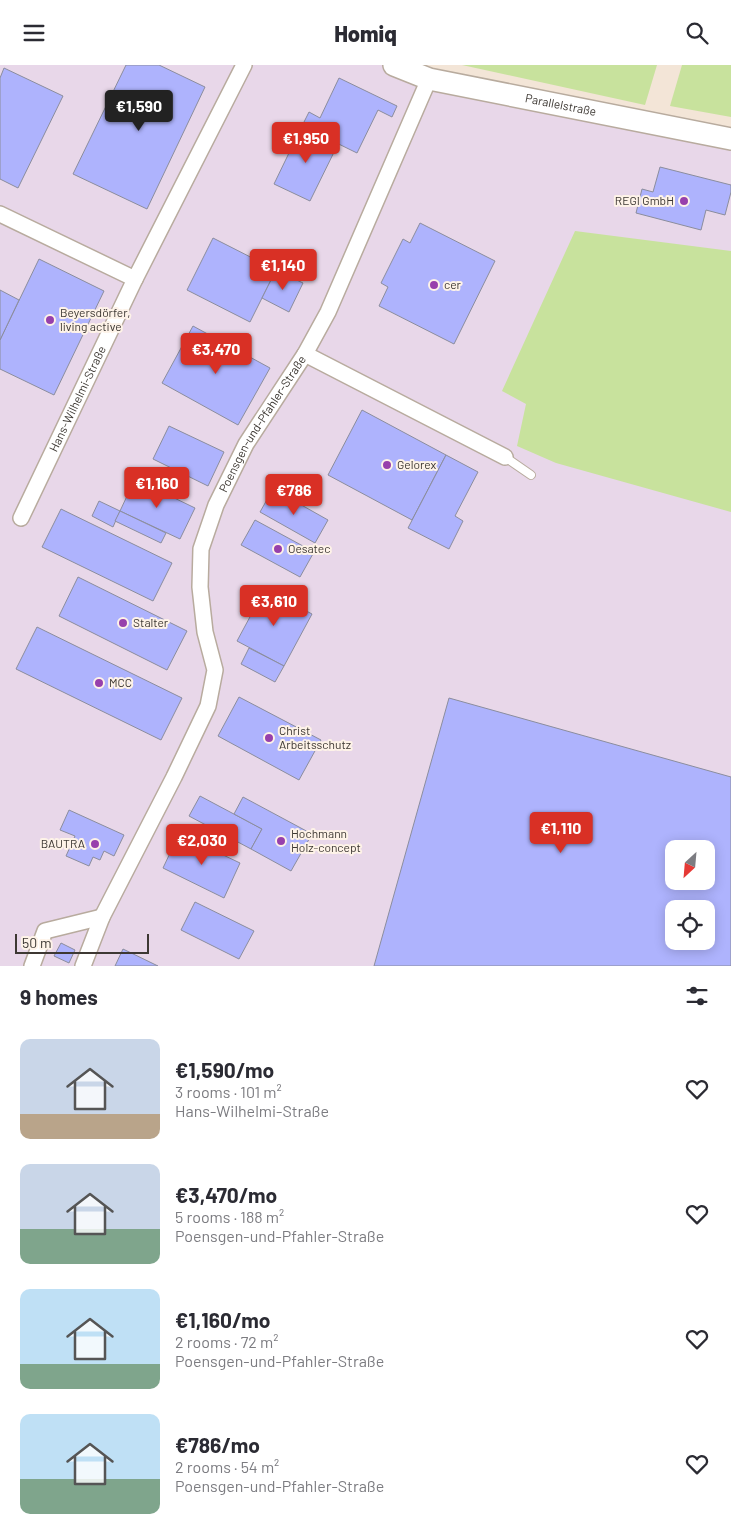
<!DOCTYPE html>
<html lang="en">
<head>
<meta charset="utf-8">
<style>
  :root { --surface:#fff; --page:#f7f7f7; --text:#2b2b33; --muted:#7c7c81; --accent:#d93025 }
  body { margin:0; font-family:Barlow,sans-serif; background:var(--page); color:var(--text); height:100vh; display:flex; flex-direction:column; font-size:19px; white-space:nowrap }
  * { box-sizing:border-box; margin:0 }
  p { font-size:16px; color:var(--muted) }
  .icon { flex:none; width:28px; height:28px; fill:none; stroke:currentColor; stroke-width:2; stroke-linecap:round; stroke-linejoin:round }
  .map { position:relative; height:901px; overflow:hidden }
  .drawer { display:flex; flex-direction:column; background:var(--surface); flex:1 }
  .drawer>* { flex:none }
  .needle { width:32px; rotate:206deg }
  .buttons { position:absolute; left:665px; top:775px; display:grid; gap:10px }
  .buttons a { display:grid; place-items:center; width:50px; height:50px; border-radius:10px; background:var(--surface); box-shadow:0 2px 12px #0003; font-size:25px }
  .scale { position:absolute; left:15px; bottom:12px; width:134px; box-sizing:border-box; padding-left:5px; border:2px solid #3d3833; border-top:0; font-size:14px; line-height:18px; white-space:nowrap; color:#3d3833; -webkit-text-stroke:4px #fef3e8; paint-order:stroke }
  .price { position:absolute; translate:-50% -42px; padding:0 11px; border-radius:5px; background:var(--accent); color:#fff; font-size:16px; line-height:32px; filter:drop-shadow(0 1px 2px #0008) }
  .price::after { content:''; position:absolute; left:50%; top:30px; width:15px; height:11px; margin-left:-8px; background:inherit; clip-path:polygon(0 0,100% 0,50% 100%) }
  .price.active { background:#222; color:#fff }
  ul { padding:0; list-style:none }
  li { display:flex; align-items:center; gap:15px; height:125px; padding:0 20px }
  li span { display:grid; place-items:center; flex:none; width:140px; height:100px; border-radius:10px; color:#555 }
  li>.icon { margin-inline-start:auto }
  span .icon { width:60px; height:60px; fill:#fffc; stroke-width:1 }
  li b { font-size:21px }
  h2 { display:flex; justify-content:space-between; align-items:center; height:60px; padding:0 20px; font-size:21px }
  header { display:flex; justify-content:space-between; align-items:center; height:65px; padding:0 20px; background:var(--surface); font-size:22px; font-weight:800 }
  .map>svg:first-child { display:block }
  .industrial { fill:#e8d7e9; fill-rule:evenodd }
  .green { fill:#c8e29d }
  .building { fill:#aeb3fd; stroke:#8b8d9d; fill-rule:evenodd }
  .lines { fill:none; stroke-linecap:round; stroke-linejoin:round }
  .lane-casing { stroke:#b8ab9e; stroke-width:10 }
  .street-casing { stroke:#b8ab9e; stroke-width:18 }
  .secondary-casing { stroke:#b8ab9e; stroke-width:24 }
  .lane { stroke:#fff; stroke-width:8 }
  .street { stroke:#fff; stroke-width:15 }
  .secondary { stroke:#fff; stroke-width:21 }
  .poi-dot { fill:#9740ac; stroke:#fef3e8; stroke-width:2 }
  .labels { text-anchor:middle; stroke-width:4; stroke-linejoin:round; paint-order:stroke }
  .street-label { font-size:12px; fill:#3d3833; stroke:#fef3e8 }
  .poi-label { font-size:12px; fill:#3d3833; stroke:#fef3e8; text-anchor:start }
</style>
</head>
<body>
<header><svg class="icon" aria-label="menu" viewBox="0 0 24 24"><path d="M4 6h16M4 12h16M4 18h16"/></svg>Homiq<svg class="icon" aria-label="search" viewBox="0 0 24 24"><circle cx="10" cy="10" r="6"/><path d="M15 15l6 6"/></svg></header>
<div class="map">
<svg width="731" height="901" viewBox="0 0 731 901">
  <rect width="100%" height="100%" fill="#f3e5d7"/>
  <!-- industrial -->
  <path class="industrial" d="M 0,0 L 385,0 L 731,77 L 731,901 L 0,901 ZM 674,784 L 706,784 L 706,816 L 674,816 ZM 674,844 L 706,844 L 706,876 L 674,876 Z"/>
  <!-- green -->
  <g class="green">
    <path d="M 462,0 L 657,0 L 645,40 Z"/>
    <path d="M 682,0 L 731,0 L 731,52 L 670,41 Z"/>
    <path d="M 575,166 L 731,186 L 731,447 L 556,398 L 517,381 L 526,339 L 502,326 Z"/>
  </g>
  <!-- building -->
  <g class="building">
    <path d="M 126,0 L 159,0 L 205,22 L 147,144 L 73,109 Z"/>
    <path d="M 4,3 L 63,31 L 18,123 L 0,114 L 0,13 Z"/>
    <path d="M 339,13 L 397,41 L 392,52 L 378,45 L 357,88 L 302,61 L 309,47 L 320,53 Z"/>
    <path d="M 302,61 L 338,79 L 310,136 L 274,119 Z"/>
    <path d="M 660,102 L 731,120 L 731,127 L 725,150 L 706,145 L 701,165 L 636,148 L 642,124 L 653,127 Z"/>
    <path d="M 420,158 L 495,196 L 454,279 L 379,241 L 388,222 L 381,218 L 403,174 L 410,178 Z"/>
    <path d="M 213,173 L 276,205 L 250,257 L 187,225 Z"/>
    <path d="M 39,194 L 104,226 L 54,330 L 0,304 L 0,275 Z"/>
    <path d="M 276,205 L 303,218 L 289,247 L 262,233 Z"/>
    <path d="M 0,225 L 19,235 L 0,275 Z"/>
    <path d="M 193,261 L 270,303 L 238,360 L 162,318 Z"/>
    <path d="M 362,345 L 446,390 L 412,455 L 328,410 Z"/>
    <path d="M 169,361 L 224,387 L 208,421 L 153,394 Z"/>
    <path d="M 446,390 L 478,407 L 455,451 L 463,456 L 449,484 L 408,463 Z"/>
    <path d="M 135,414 L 195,443 L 180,474 L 120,446 Z"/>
    <path d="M 273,424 L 328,455 L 315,478 L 260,447 Z"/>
    <path d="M 99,436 L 120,446 L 113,462 L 92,451 Z"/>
    <path d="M 61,444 L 172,498 L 153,536 L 42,482 Z"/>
    <path d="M 120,446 L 166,468 L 161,478 L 115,456 Z"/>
    <path d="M 255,455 L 314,487 L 300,512 L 241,480 Z"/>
    <path d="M 78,512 L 187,566 L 167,605 L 59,551 Z"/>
    <path d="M 265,524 L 312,549 L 284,601 L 237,576 Z"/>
    <path d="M 37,562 L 182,633 L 161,675 L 16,604 Z"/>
    <path d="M 249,583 L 284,601 L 275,617 L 241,599 Z"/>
    <path d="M 239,632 L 321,675 L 299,715 L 218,671 Z"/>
    <path d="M 449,633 L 731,712 L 731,901 L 374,901 ZM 674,784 L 706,784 L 706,816 L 674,816 ZM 674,844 L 706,844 L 706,876 L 674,876 Z"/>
    <path d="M 200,731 L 262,764 L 251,784 L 189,751 Z"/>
    <path d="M 243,732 L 312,769 L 291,806 L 251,784 L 262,764 L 234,749 Z"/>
    <path d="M 69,745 L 124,770 L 114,791 L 104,786 L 100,795 L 93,792 L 89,801 L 66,791 L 75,771 L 60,765 Z"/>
    <path d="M 179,769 L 240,798 L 224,833 L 163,803 Z"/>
    <path d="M 195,837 L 254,866 L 239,894 L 181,865 Z"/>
    <path d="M 61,878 L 75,885 L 69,898 L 54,891 Z"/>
    <path d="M 123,884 L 158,901 L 115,901 Z"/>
  </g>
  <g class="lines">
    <!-- lane casing -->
    <g class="lane-casing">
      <path id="lane" d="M 505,392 L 531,410"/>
    </g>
    <!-- street casing -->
    <g class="street-casing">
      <g id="street">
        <path d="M 0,149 L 135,214"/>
        <path d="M 305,289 L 505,392"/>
        <path id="s1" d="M 21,453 L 135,214 L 244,0"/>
        <path d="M 32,901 L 45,866 L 102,852"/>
        <path id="s2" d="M 83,901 L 102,852 L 174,712 L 208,641 L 215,605 L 205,567 L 200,522 L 201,484 L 216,440 L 246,379 L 305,289 L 328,247 L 429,14"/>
      </g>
    </g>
    <!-- secondary casing -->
    <g class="secondary-casing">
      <g id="secondary">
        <path id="s3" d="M 394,0 L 429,14 L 731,74"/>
      </g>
    </g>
    <!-- lane -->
    <use href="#lane" class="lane"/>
    <!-- street -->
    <use href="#street" class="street"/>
    <!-- secondary -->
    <use href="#secondary" class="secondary"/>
  </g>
  <!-- markers -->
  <g class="poi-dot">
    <circle cx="684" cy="136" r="5"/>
    <circle cx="434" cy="220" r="5"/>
    <circle cx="50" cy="255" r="5"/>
    <circle cx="387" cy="400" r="5"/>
    <circle cx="278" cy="484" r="5"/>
    <circle cx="123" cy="558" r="5"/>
    <circle cx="99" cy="618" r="5"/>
    <circle cx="269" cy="673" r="5"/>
    <circle cx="281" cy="776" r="5"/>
    <circle cx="95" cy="779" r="5"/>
  </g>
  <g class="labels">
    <!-- street labels -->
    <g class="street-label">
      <text dy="4" stroke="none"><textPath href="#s3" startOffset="172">Parallelstraße</textPath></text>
      <text dy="4" stroke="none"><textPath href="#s1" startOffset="132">Hans-Wilhelmi-Straße</textPath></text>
      <text dy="4" stroke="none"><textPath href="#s2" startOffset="588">Poensgen-und-Pfahler-Straße</textPath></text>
    </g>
    <!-- poi labels -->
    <g class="poi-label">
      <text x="674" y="140" text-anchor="end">REGI GmbH</text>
      <text x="444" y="224">cer</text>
      <text x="60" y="252">Beyersdörfer,<tspan x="60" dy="14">living active</tspan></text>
      <text x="397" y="404">Gelorex</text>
      <text x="288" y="488">Oesatec</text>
      <text x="133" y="562">Stalter</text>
      <text x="109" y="622">MCC</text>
      <text x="279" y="670">Christ<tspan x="279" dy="14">Arbeitsschutz</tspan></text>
      <text x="291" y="773">Hochmann<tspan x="291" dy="14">Holz-concept</tspan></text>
      <text x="85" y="783" text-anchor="end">BAUTRA</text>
    </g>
  </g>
</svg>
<div class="buttons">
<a><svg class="needle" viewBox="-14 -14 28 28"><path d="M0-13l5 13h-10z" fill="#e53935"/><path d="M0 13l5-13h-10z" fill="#7c7c81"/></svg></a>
<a><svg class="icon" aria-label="locate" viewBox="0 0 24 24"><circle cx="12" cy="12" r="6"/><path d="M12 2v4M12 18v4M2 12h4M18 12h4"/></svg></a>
</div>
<div class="scale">50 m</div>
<b class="price active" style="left:139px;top:67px">€1,590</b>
<b class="price" style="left:306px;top:99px">€1,950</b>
<b class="price" style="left:283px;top:226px">€1,140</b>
<b class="price" style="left:216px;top:310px">€3,470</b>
<b class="price" style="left:157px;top:444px">€1,160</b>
<b class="price" style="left:294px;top:451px">€786</b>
<b class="price" style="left:274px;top:562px">€3,610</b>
<b class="price" style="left:561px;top:789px">€1,110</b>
<b class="price" style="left:202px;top:801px">€2,030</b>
</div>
<section class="drawer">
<h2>9 homes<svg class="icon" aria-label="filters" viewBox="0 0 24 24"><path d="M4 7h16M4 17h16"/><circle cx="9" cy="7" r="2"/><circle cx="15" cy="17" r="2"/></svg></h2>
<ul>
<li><span style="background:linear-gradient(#c9d6e8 75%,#b9a48a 0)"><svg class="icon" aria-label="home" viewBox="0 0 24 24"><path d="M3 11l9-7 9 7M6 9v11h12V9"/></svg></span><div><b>€1,590/mo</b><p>3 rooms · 101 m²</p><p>Hans-Wilhelmi-Straße</p></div><svg class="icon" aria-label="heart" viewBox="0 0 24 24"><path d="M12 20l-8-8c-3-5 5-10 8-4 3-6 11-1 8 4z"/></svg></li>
<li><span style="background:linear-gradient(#c9d6e8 65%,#7fa58c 0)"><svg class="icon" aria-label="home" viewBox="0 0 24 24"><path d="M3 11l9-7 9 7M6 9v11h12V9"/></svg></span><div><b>€3,470/mo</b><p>5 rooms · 188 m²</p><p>Poensgen-und-Pfahler-Straße</p></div><svg class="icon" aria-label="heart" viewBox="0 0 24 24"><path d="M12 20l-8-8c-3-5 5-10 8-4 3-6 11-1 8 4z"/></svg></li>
<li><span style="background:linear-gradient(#bfe0f5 75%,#7fa58c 0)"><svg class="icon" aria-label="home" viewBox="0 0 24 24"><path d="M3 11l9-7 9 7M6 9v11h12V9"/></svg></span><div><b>€1,160/mo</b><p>2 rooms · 72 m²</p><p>Poensgen-und-Pfahler-Straße</p></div><svg class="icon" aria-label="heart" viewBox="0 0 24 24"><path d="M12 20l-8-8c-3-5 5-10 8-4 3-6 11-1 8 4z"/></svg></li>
<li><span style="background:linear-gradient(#bfe0f5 65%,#7fa58c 0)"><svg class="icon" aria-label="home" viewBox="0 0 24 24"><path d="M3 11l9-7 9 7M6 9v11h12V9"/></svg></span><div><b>€786/mo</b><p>2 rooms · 54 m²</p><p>Poensgen-und-Pfahler-Straße</p></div><svg class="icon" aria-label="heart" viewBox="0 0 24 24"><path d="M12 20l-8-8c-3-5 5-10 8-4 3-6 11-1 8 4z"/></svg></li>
</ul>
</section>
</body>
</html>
